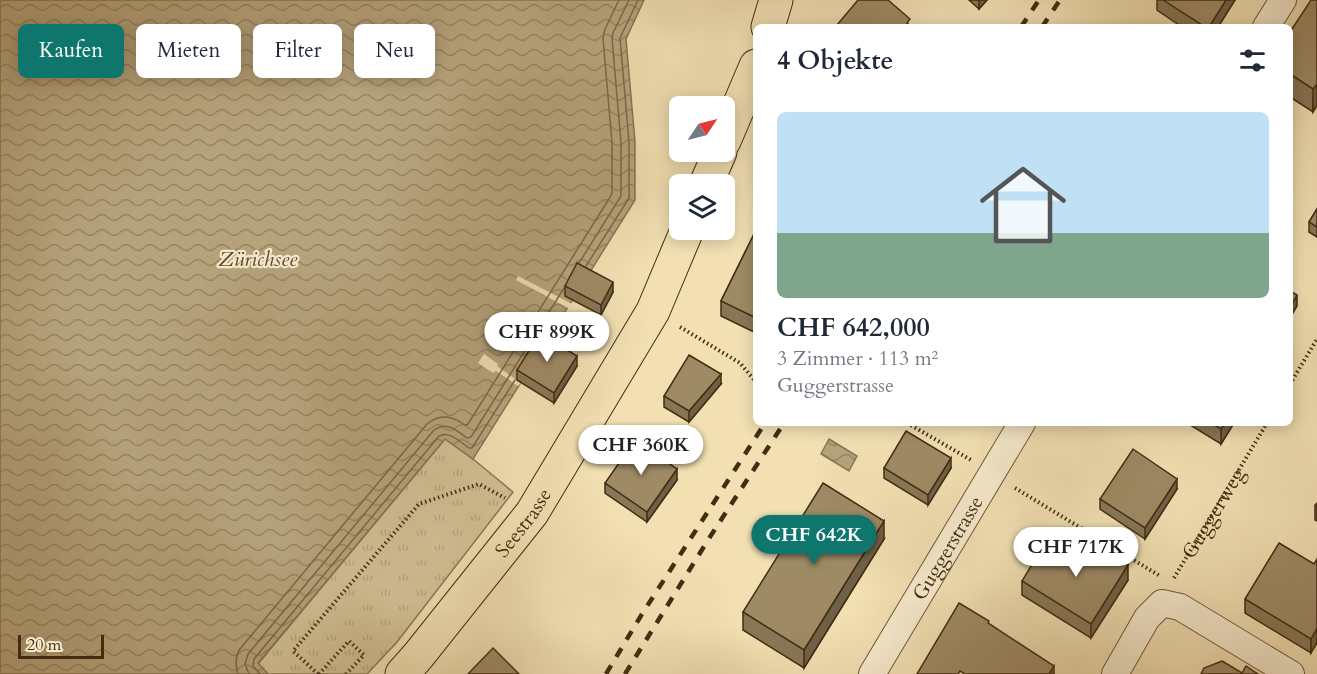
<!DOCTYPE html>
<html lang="de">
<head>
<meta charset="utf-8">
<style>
  :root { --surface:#fff; --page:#f2f2f3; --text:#1f2937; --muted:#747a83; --line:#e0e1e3; --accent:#0f766e }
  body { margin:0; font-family:Cardo,serif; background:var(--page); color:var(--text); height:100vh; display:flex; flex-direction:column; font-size:22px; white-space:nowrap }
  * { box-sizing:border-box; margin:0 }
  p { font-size:20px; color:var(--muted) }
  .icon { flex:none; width:33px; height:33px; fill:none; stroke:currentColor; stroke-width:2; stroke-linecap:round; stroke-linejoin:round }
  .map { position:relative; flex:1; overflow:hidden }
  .side { position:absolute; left:753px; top:24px; width:540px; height:402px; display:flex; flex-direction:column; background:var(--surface); border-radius:9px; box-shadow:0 3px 15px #0003 }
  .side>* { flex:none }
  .guide { position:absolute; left:18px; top:24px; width:570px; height:54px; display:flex; gap:12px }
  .needle { width:39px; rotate:55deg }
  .buttons { position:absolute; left:669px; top:96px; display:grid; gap:12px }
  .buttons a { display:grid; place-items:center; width:66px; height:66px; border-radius:9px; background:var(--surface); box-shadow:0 3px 15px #0003; font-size:30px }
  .scale { position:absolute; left:18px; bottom:15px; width:86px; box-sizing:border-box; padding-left:6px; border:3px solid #422d11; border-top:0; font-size:16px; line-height:21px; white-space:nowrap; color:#422d11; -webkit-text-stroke:4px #f7ebce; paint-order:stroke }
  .price { position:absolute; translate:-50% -51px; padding:0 14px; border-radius:21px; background:#fff; color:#222; font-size:20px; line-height:39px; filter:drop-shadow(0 2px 3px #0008) }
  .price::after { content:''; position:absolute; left:50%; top:36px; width:18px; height:14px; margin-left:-9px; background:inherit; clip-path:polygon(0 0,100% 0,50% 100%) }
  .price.current { background:var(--accent); color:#fff }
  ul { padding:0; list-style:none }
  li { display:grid; align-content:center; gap:12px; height:318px; padding:0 24px }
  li+li { border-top:2px solid var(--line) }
  li span { display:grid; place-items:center; height:186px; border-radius:9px; color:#555 }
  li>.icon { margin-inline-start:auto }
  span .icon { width:108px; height:108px; fill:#fffc; stroke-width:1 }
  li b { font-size:26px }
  h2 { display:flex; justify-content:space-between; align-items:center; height:72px; padding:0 24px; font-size:26px }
  .chip { padding:0 21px; border-radius:9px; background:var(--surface); box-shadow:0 3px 15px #0003; font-size:21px; line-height:54px }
  .chip.current { background:var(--accent); color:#fff }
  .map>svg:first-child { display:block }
  .park { fill:url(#park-tufts); stroke:#8b7854; stroke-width:1.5 }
  .water { fill:url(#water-waves); stroke:#887451; stroke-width:1.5 }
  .pier { fill:#f2e0b3 }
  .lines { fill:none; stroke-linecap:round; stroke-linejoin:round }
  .shore { stroke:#7c6846; stroke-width:1.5 }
  .minor-casing { stroke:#6e5a3a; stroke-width:28 }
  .primary-casing { stroke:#422d11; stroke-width:35 }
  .path { stroke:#422d11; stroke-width:4; stroke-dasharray:1.5 3; stroke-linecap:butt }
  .minor { stroke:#f7ebce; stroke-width:26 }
  .primary { stroke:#f2e0b3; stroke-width:33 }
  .rail { stroke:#422d11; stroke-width:4.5; stroke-dasharray:10 10; stroke-linecap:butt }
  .wall { fill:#887757; stroke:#422d11; stroke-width:1.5 }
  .shaded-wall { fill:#6f6147; stroke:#422d11; stroke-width:1.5 }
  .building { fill:#9e8a65; stroke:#422d11; stroke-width:1.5 }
  .labels { text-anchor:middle; stroke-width:4.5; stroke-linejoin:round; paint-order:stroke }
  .street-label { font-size:20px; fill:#422d11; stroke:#f7ebce }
  .water-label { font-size:21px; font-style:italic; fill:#5f4a2c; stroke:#f7ebce }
</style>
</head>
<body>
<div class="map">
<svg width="1317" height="674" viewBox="0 0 1317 674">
  <defs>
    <pattern id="park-tufts" width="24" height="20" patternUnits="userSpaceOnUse" patternTransform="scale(1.5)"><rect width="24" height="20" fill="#d4c297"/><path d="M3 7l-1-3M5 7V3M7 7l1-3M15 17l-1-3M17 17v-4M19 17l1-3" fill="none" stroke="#b7a781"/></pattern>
    <pattern id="water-waves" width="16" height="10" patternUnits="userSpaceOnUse" patternTransform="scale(1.5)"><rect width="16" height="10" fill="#b6a37c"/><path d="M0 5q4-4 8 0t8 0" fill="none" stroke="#968564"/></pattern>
  </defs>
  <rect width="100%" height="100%" fill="#f2e0b3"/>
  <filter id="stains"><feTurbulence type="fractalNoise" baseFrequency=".00333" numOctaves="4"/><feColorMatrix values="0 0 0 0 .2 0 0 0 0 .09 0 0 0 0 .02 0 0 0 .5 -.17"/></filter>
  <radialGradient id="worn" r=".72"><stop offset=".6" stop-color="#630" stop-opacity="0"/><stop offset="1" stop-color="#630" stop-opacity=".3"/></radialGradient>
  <!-- park -->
  <path class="park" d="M 445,439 L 473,459 L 513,492 L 397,642 L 367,674 L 268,674 L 258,664 Z"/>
  <!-- water -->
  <g class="water">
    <path d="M 0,0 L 644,0 L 626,39 L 635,142 L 635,200 L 473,459 L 445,439 L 258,663 L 268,674 L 0,674 Z"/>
    <path d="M 829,439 L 857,456 L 849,471 L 821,454 Z"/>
  </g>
  <!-- pier -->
  <g class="pier">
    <path d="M 518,276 L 572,304 L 570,309 L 516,280 Z"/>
    <path d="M 484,354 L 498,364 L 497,366 L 521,383 L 518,386 L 496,371 L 493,373 L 478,363 Z"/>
  </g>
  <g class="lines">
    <!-- shore -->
    <g class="shore">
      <path d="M 579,263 L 621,196 L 621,143 L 612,38 L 613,33 L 629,0"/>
      <path d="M 586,266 L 629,198 L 629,142 L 620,38 L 638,0"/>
      <path d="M 238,674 C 235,665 235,657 240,649 L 427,424 C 440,413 452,416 465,425 L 468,424 L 612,194 L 612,143 L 603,38 L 605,29 L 619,0"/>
      <path d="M 249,674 L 245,664 L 248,654 L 434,430 C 447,421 456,430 467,438 L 471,437 L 564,288"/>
      <path d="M 260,674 L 253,666 L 254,659 L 439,436 C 449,430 460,442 469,448 L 472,448 L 515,380"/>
    </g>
    <!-- minor casing -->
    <g class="minor-casing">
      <g id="minor">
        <path d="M 1266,27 L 1283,0"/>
        <path id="s2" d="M 872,674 L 1022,423"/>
        <path d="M 1115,674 L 1147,618 L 1162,603 L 1180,607 L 1291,674"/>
      </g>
    </g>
    <!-- primary casing -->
    <g class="primary-casing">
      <g id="primary">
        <path d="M 768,27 L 776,0"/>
        <path d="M 724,141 L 756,66"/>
        <path d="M 706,184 L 720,152"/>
        <path id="s3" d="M 402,674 L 418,656 L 532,513 L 653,311 L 687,230"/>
      </g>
    </g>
    <!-- path -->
    <g class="path">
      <path d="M 680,327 L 740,363 L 756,382"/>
      <path d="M 1290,384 L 1317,339"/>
      <path d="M 907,423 L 971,460"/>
      <path d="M 1015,488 L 1160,576"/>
      <path id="s1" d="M 1174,578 L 1267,423"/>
      <path d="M 318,674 L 293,651 L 419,504 L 479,484 L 505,498"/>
      <path d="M 319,674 L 349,641 L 364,655 L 346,674"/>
    </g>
    <!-- minor -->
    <use href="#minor" class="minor"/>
    <!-- primary -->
    <use href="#primary" class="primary"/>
    <!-- rail -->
    <g class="rail">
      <path d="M 1021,27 L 1039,0"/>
      <path d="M 1042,27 L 1060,0"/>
      <path d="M 606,674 L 642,614 L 765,423"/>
      <path d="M 625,674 L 708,540 L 784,423"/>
    </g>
  </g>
  <!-- wall -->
  <g class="wall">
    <path d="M 969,0 L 987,0 L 979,9 Z"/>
    <path d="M 1157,0 L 1235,0 L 1218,27 L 1182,27 L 1157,10 Z"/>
    <path d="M 1317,0 L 1313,112 L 1290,97 L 1290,32 Z"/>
    <path d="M 1317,209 L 1317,237 L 1309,232 L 1309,222 Z"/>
    <path d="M 756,230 L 756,333 L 721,316 L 721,301 Z"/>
    <path d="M 565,286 L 613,292 L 601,315 L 565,296 Z"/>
    <path d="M 577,366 L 554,403 L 517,380 L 517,370 Z"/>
    <path d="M 721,384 L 689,422 L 664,407 L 664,396 Z"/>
    <path d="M 1187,423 L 1234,423 L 1221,444 Z"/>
    <path d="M 884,468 L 951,468 L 928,505 L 884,478 Z"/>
    <path d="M 677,480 L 647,522 L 605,493 L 605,483 Z"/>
    <path d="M 1177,489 L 1145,539 L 1100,509 L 1100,499 Z"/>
    <path d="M 1317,503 L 1317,521 L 1315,520 L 1315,505 Z"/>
    <path d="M 884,539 L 804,668 L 743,630 L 743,612 Z"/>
    <path d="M 1079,557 L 1128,580 L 1091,638 L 1022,595 L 1022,581 Z"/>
    <path d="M 1314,564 L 1311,653 L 1245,613 L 1245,599 Z"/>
  </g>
  <!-- shaded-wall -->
  <g class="shaded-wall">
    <path d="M 979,0 L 987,0 L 979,9 Z"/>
    <path d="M 1226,0 L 1235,0 L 1218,27 L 1209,27 Z"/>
    <path d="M 1317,84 L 1317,106 L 1313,112 L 1313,89 Z"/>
    <path d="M 613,282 L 613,292 L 601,315 L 601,305 Z"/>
    <path d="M 1297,295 L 1297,306 L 1290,318 L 1290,308 Z"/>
    <path d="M 577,356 L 577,366 L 554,403 L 554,393 Z"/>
    <path d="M 721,374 L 721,384 L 689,422 L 689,411 Z"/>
    <path d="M 1225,423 L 1234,423 L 1221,444 L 1221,429 Z"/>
    <path d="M 951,458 L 951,468 L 928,505 L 928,495 Z"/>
    <path d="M 677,469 L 677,480 L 647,522 L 647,512 Z"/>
    <path d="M 1177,479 L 1177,489 L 1145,539 L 1145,528 Z"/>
    <path d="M 884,521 L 884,539 L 804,668 L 804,650 Z"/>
    <path d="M 1128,565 L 1128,580 L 1091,638 L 1091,624 Z"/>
    <path d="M 1317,628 L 1317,643 L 1311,653 L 1311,639 Z"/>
    <path d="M 1054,666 L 1054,674 L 1049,674 Z"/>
  </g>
  <!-- building -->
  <g class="building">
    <path d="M 858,0 L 888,0 L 910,19 L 907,23 L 912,27 L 839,27 L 837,25 Z"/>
    <path d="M 1163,0 L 1226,0 L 1209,27 L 1205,27 Z"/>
    <path d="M 1311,0 L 1317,0 L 1317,84 L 1313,89 L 1290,74 L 1290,32 Z"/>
    <path d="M 1317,209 L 1317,227 L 1309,222 Z"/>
    <path d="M 756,230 L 756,318 L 721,301 Z"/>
    <path d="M 577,263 L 613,282 L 601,305 L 565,286 Z"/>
    <path d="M 1290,291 L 1297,295 L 1290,308 Z"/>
    <path d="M 540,333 L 577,356 L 554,393 L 517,370 Z"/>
    <path d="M 689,355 L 721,374 L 689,411 L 664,396 Z"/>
    <path d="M 1211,423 L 1225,423 L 1221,429 Z"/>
    <path d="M 906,431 L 951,458 L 928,495 L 884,468 Z"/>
    <path d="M 635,440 L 677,469 L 647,512 L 605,483 Z"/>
    <path d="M 1133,449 L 1177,479 L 1145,528 L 1100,499 Z"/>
    <path d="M 823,483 L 884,521 L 804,650 L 743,612 Z"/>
    <path d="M 1048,538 L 1079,557 L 1089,541 L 1128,565 L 1091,624 L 1022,581 Z"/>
    <path d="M 1279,543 L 1314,564 L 1317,559 L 1317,628 L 1311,639 L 1245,599 Z"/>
    <path d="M 959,603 L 989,621 L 988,623 L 1054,666 L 1049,674 L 965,674 L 960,671 L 958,674 L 917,674 Z"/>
    <path d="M 493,648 L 519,674 L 468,674 Z"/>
    <path d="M 1222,661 L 1242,673 L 1246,666 L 1258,674 L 1201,674 L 1204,668 Z"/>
  </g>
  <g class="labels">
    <!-- street labels -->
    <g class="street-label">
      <text dy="7" stroke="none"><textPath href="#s1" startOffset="76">Guggerweg</textPath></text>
      <text dy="7" stroke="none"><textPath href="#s3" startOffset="194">Seestrasse</textPath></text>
      <text dy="7" stroke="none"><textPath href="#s2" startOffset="147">Guggerstrasse</textPath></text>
    </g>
    <!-- water labels -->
    <g class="water-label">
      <text x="258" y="266">Zürichsee</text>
    </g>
  </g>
  <rect width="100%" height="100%" filter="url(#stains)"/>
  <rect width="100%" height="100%" fill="url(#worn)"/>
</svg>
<div class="buttons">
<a><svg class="needle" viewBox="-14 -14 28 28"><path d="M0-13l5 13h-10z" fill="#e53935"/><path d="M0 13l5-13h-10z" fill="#747a83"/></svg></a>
<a><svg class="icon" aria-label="layers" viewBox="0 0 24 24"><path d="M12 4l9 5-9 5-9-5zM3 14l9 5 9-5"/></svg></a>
</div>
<div class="scale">20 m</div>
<b class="price" style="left:547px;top:363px">CHF 899K</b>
<b class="price" style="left:641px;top:476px">CHF 360K</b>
<b class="price current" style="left:814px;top:566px">CHF 642K</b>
<b class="price" style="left:1076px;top:578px">CHF 717K</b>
<div class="guide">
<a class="chip current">Kaufen</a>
<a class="chip">Mieten</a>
<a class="chip">Filter</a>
<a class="chip">Neu</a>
</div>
<section class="side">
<h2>4 Objekte<svg class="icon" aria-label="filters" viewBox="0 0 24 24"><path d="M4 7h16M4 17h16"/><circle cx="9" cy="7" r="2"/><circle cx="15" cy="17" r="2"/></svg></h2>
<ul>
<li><span style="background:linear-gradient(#bfe0f5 65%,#7fa58c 0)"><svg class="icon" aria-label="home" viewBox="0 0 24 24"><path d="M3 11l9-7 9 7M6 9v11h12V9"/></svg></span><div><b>CHF 642,000</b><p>3 Zimmer · 113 m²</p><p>Guggerstrasse</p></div></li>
</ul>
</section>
</div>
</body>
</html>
